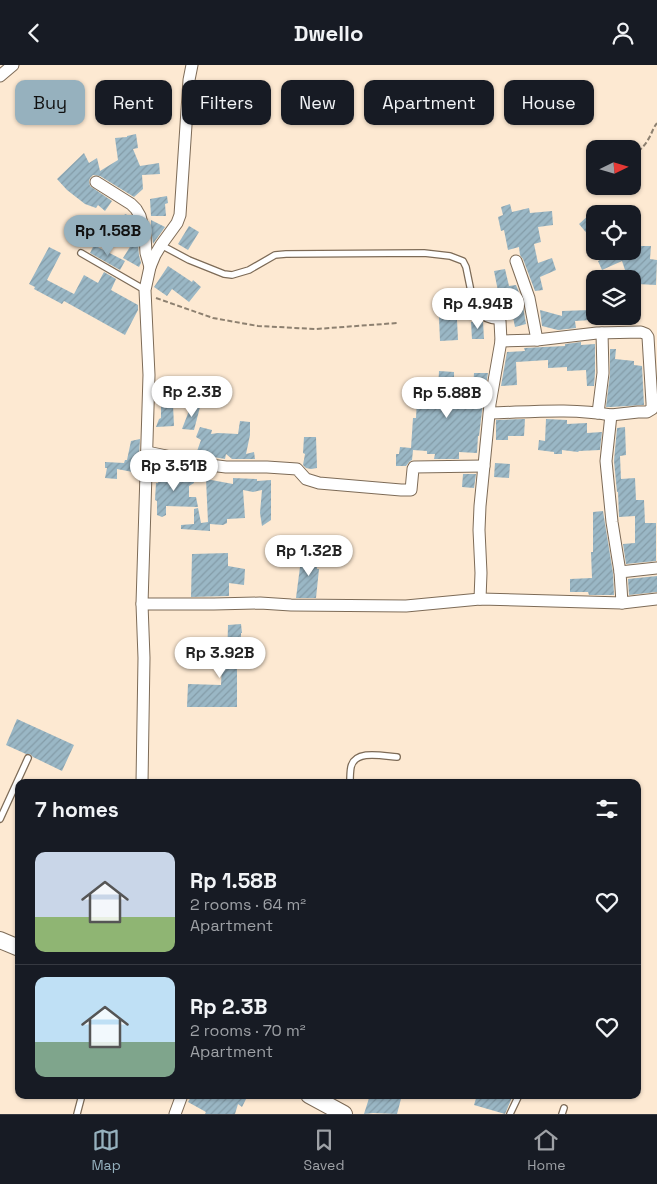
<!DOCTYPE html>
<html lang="en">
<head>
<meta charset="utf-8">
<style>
  :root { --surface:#171b24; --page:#20242c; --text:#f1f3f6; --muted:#9ea1a6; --line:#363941; --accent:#96b1be }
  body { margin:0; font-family:"Space Grotesk",sans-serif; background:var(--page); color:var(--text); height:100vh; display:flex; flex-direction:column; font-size:19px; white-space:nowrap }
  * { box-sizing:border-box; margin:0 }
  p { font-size:16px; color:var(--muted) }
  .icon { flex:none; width:28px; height:28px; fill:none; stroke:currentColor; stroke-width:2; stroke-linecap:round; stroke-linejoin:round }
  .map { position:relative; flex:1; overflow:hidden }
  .drawer { position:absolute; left:15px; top:714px; width:626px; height:320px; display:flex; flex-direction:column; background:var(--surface); border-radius:10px; box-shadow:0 1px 4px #0004 }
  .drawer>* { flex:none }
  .banner { position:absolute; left:15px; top:15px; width:628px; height:45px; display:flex; gap:10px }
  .needle { width:32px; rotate:85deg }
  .fabs { position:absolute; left:586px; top:75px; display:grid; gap:10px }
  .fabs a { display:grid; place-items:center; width:55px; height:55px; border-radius:10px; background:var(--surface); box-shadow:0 1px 4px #0004; font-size:25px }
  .price { position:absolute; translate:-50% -42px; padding:0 11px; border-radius:18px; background:#fff; color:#222; font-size:16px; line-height:32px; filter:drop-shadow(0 1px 2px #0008) }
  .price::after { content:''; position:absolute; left:50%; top:30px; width:15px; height:11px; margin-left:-8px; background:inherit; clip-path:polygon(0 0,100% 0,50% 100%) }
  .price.current { background:var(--accent); color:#111 }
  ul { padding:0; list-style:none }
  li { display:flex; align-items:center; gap:15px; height:125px; padding:0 20px }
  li+li { border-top:1px solid var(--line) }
  li span { display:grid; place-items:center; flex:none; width:140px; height:100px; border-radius:10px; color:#555 }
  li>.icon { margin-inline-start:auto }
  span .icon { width:60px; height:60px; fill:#fffc; stroke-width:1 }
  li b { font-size:21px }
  h2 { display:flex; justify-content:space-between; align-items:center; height:60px; padding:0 20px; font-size:21px }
  .pill { padding:0 18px; border-radius:10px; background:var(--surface); box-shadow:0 1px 4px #0004; font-size:18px; line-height:45px }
  .pill.current { background:var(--accent); color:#111 }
  header { display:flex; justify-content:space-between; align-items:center; height:65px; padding:0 20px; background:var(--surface); font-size:22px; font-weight:800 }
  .menu { display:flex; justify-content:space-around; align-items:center; height:70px; border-top:1px solid var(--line); background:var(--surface); font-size:14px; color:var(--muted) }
  .menu a { display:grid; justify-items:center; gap:2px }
  .menu .current { color:var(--accent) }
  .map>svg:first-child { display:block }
  .building { fill:url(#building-hatch) }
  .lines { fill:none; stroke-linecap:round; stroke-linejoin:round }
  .lane-casing { stroke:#7d6b57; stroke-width:8 }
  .street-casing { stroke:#7d6b57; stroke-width:13 }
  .secondary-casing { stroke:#7d6b57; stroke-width:18 }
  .path { stroke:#8d8070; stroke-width:2; stroke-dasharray:5 2.5; stroke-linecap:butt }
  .lane { stroke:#fff; stroke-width:5.5 }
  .street { stroke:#fff; stroke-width:11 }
  .secondary { stroke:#fff; stroke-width:16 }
</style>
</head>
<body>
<header><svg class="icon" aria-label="back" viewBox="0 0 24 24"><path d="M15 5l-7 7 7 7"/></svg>Dwello<svg class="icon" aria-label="person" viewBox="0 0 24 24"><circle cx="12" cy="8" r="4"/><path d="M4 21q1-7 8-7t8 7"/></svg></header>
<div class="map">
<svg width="657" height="1049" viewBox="0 0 657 1049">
  <defs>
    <pattern id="building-hatch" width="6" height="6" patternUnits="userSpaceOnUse" patternTransform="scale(1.25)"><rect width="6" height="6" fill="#9ab7c5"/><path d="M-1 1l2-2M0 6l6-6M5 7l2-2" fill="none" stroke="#849ca8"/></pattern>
  </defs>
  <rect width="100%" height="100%" fill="#fde9d2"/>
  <!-- building -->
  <g class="building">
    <path d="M 136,69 L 138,83 L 133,84 L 140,101 L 159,98 L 160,109 L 142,110 L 143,124 L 134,132 L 100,111 L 93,110 L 90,113 L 89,116 L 90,121 L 112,136 L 105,146 L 98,140 L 96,143 L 85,139 L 67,125 L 57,114 L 84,88 L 89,98 L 97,93 L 100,106 L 118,95 L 115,73 L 127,72 L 127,71 Z"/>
    <path d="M 167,131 L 168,138 L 165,139 L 166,151 L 151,151 L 150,134 Z"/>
    <path d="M 510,139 L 512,147 L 529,143 L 530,148 L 552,146 L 553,160 L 538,162 L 541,177 L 534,179 L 538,198 L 552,193 L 556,205 L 540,212 L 543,225 L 535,226 L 523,194 L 520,190 L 519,182 L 508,185 L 504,165 L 501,166 L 498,152 L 503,150 L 501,142 Z"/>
    <path d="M 125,149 L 132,152 L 135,160 L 129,172 L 117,165 Z"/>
    <path d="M 589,150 L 595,157 L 595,178 L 579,159 Z"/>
    <path d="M 151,155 L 165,162 L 153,179 L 151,162 Z"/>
    <path d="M 189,161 L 199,167 L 188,185 L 178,179 Z"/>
    <path d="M 133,177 L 138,180 L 139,190 L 141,198 L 139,202 L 123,193 Z"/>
    <path d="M 94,180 L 125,196 L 120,205 L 90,188 Z"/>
    <path d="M 639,181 L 651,181 L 650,194 L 657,195 L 656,220 L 637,219 L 637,208 L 627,211 L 622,196 L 602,205 L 598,196 L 604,193 L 601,186 L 632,186 L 632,183 Z"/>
    <path d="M 49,182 L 61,188 L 47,215 L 74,229 L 84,210 L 98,218 L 104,207 L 116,214 L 111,225 L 138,240 L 138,245 L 125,270 L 64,236 L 62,239 L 34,224 L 35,222 L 29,219 Z"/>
    <path d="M 168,201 L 192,217 L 193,215 L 201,222 L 189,237 L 172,224 L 167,231 L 154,222 Z"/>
    <path d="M 505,204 L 509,221 L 516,220 L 522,235 L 526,259 L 515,262 L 512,247 L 508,248 L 505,230 L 499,231 L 494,206 Z"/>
    <path d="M 456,229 L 456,242 L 464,242 L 464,255 L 457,255 L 458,275 L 440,276 L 438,230 Z"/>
    <path d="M 540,245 L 562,251 L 562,246 L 590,245 L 591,255 L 575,256 L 576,263 L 558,265 L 542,261 Z"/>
    <path d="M 481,256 L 483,257 L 484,274 L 472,274 L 471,257 Z"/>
    <path d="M 581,277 L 581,280 L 595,279 L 595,308 L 594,321 L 587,321 L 586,305 L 567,306 L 567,302 L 548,303 L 548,295 L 516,297 L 517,320 L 501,321 L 507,287 L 525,286 L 524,283 L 565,281 L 565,279 Z"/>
    <path d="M 610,284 L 616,284 L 615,294 L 634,296 L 634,300 L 642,301 L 644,340 L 611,342 L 606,342 L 610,309 Z"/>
    <path d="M 439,306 L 454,307 L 454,321 L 473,322 L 474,308 L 488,308 L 483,338 L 479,371 L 478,371 L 477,388 L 459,387 L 459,394 L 434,394 L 435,389 L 427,389 L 427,386 L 413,385 L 412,395 L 410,396 L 406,401 L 396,401 L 396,389 L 399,389 L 400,382 L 411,383 L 413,353 L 416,353 L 417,334 L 419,334 L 419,322 L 438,324 Z"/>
    <path d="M 192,338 L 200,342 L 194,365 L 182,364 Z"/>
    <path d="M 161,340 L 173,340 L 174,361 L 156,362 L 159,354 L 161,353 Z"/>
    <path d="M 525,354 L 524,371 L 508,371 L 508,375 L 496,375 L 496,355 Z"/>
    <path d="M 546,354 L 567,355 L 567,359 L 587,358 L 587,368 L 602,367 L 600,385 L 579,386 L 578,387 L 562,385 L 562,389 L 554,389 L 554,387 L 538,385 L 539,375 L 545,376 Z"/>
    <path d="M 240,356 L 250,357 L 250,370 L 246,389 L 254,387 L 255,394 L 232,394 L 226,389 L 225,394 L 196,389 L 201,375 L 196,372 L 200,362 L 212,365 L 211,369 L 218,368 L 238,369 Z"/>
    <path d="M 625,362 L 626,390 L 620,391 L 621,414 L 635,413 L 636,435 L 644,435 L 645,458 L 656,458 L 656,496 L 626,499 L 623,479 L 635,478 L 635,451 L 619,452 L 618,427 L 617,427 L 614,396 L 617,363 Z"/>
    <path d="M 304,372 L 316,372 L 317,403 L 311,404 L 306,403 L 303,400 L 305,389 L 303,388 Z"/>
    <path d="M 140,374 L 138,408 L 117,404 L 117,414 L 105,413 L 107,403 L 105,403 L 105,397 L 124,398 L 125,395 L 127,395 L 131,376 Z"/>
    <path d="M 495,398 L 510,399 L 509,413 L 494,412 Z"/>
    <path d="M 160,402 L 168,402 L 168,412 L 192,408 L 194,418 L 189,421 L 189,432 L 196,432 L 198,442 L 166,441 L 166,450 L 162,452 L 157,450 L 157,436 L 155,435 L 156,418 L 158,418 Z"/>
    <path d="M 463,409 L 476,409 L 474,423 L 462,422 Z"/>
    <path d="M 233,413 L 257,414 L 257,416 L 271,415 L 271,455 L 262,461 L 260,448 L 262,425 L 253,427 L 243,425 L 245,453 L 227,454 L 227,458 L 223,460 L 210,459 L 210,466 L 181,464 L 181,460 L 194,459 L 194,444 L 198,443 L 201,458 L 208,457 L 206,414 L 233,419 Z"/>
    <path d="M 603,446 L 613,508 L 614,530 L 589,530 L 588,527 L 570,527 L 570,514 L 592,513 L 591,487 L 593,487 L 593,447 Z"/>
    <path d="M 307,485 L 318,485 L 317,504 L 319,504 L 316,533 L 296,533 L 300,502 L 305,502 L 305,494 L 307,494 Z"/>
    <path d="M 228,488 L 228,501 L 245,504 L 244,520 L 229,518 L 229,531 L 191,532 L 192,489 Z"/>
    <path d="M 657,511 L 657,527 L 629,530 L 628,514 Z"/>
    <path d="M 241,559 L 242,568 L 241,568 L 241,576 L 239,576 L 239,593 L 237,593 L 237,642 L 187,642 L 188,619 L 221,620 L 222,598 L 227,598 L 228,560 Z"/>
    <path d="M 17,654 L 74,680 L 62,706 L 33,692 L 30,689 L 26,689 L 6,680 Z"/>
    <path d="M 192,1030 L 248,1030 L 242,1042 L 238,1039 L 235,1049 L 205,1049 L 206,1047 L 188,1037 Z"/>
    <path d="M 370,1030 L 402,1030 L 397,1049 L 373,1048 L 364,1049 Z"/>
    <path d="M 477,1030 L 513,1030 L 505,1049 L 474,1040 Z"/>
  </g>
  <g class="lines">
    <!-- lane casing -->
    <g class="lane-casing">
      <g id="lane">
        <path d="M 161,180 L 189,195 L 224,209 L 232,210 L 249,205 L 275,190 L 286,189 L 424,188 L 450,191 L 463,196 L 466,202 L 475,246 C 482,252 490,257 500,256"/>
        <path d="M 81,188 L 145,225"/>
        <path d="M 350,718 C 350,712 350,707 351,702 C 355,684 383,691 397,692"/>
        <path d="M 0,754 L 28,693"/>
        <path d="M 77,1049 L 82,1030"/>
        <path d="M 510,1049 L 519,1030"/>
        <path d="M 562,1049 L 564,1043"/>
      </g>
    </g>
    <!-- street casing -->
    <g class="street-casing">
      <g id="street">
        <path d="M 0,11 L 13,0"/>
        <path d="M 96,117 L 131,139 L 136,144 L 140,151 L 145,170 L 146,188 L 150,202"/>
        <path d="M 516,196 L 529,233 L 537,275"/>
        <path d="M 501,276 L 537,275 L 597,268 L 641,267 L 646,269 L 648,272 L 652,338 L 652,344 L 647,347 L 638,347 L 611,350"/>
        <path d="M 490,348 C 530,347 572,343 611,350 L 606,396 L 612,457 L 620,507"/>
        <path d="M 598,348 L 603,308 L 602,268"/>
        <path d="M 147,387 L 210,400 L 226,402 L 267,402 L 297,404 L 306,414 L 319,418 L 401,425 L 411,425 L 413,404 L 414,402 L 484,401"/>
        <path d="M 480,534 L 481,508 L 479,465 L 480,441 L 490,339 L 501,276 L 500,256"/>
        <path d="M 622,538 L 657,534"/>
        <path d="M 142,539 L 214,539 L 260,538 L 291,540 L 406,541 L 480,534 L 622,538 L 620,507 L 657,503"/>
        <path d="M 142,718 L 144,593 L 142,539 L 149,310 L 145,225 L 150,202 L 155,190 L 161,180 L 177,158 L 180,150 L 189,15 L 192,0"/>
        <path d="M 175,1049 L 182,1030"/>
      </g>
    </g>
    <!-- secondary casing -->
    <g class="secondary-casing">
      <g id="secondary">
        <path d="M 0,875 L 19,883"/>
        <path d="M 309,1030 L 344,1049"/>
      </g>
    </g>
    <!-- path -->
    <g class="path">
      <path d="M 632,91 C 639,86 645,81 649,73 C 652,68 653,63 657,58"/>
      <path d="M 156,233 L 213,253 L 258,261 L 316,264 L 397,258"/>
    </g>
    <!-- lane -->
    <use href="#lane" class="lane"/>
    <!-- street -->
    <use href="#street" class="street"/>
    <!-- secondary -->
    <use href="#secondary" class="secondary"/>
  </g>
</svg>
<div class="fabs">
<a><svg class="needle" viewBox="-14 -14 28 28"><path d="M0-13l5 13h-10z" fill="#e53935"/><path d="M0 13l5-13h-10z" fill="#9ea1a6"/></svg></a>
<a><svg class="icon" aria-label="locate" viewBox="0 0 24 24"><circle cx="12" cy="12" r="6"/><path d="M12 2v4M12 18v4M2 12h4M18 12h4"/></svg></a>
<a><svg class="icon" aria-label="layers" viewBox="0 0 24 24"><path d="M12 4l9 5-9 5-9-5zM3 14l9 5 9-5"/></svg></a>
</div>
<b class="price current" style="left:108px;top:192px">Rp 1.58B</b>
<b class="price" style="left:478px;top:265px">Rp 4.94B</b>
<b class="price" style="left:192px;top:353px">Rp 2.3B</b>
<b class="price" style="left:447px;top:354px">Rp 5.88B</b>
<b class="price" style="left:174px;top:427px">Rp 3.51B</b>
<b class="price" style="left:309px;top:512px">Rp 1.32B</b>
<b class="price" style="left:220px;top:614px">Rp 3.92B</b>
<div class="banner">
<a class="pill current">Buy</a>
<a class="pill">Rent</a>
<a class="pill">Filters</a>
<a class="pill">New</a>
<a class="pill">Apartment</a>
<a class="pill">House</a>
</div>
<section class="drawer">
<h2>7 homes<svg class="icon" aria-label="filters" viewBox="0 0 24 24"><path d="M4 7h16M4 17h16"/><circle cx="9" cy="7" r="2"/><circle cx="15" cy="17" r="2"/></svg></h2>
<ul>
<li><span style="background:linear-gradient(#c9d6e8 65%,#8fb573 0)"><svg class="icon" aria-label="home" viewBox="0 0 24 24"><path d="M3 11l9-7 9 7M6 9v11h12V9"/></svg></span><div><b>Rp 1.58B</b><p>2 rooms · 64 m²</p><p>Apartment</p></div><svg class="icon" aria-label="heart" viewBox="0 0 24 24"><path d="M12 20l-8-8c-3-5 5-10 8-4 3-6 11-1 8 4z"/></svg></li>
<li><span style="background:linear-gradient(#bfe0f5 65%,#7fa58c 0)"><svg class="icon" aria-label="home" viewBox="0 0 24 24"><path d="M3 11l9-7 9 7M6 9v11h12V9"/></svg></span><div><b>Rp 2.3B</b><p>2 rooms · 70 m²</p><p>Apartment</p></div><svg class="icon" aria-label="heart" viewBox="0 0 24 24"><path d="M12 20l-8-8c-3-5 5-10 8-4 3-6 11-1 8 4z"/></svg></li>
</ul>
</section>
</div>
<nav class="menu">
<a class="current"><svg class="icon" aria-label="map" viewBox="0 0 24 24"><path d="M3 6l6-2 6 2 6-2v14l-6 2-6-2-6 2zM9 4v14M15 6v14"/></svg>Map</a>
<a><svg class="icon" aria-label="saved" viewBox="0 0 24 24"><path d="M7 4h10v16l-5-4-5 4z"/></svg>Saved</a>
<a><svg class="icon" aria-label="home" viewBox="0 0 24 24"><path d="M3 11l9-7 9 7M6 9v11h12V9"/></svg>Home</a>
</nav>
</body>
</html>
